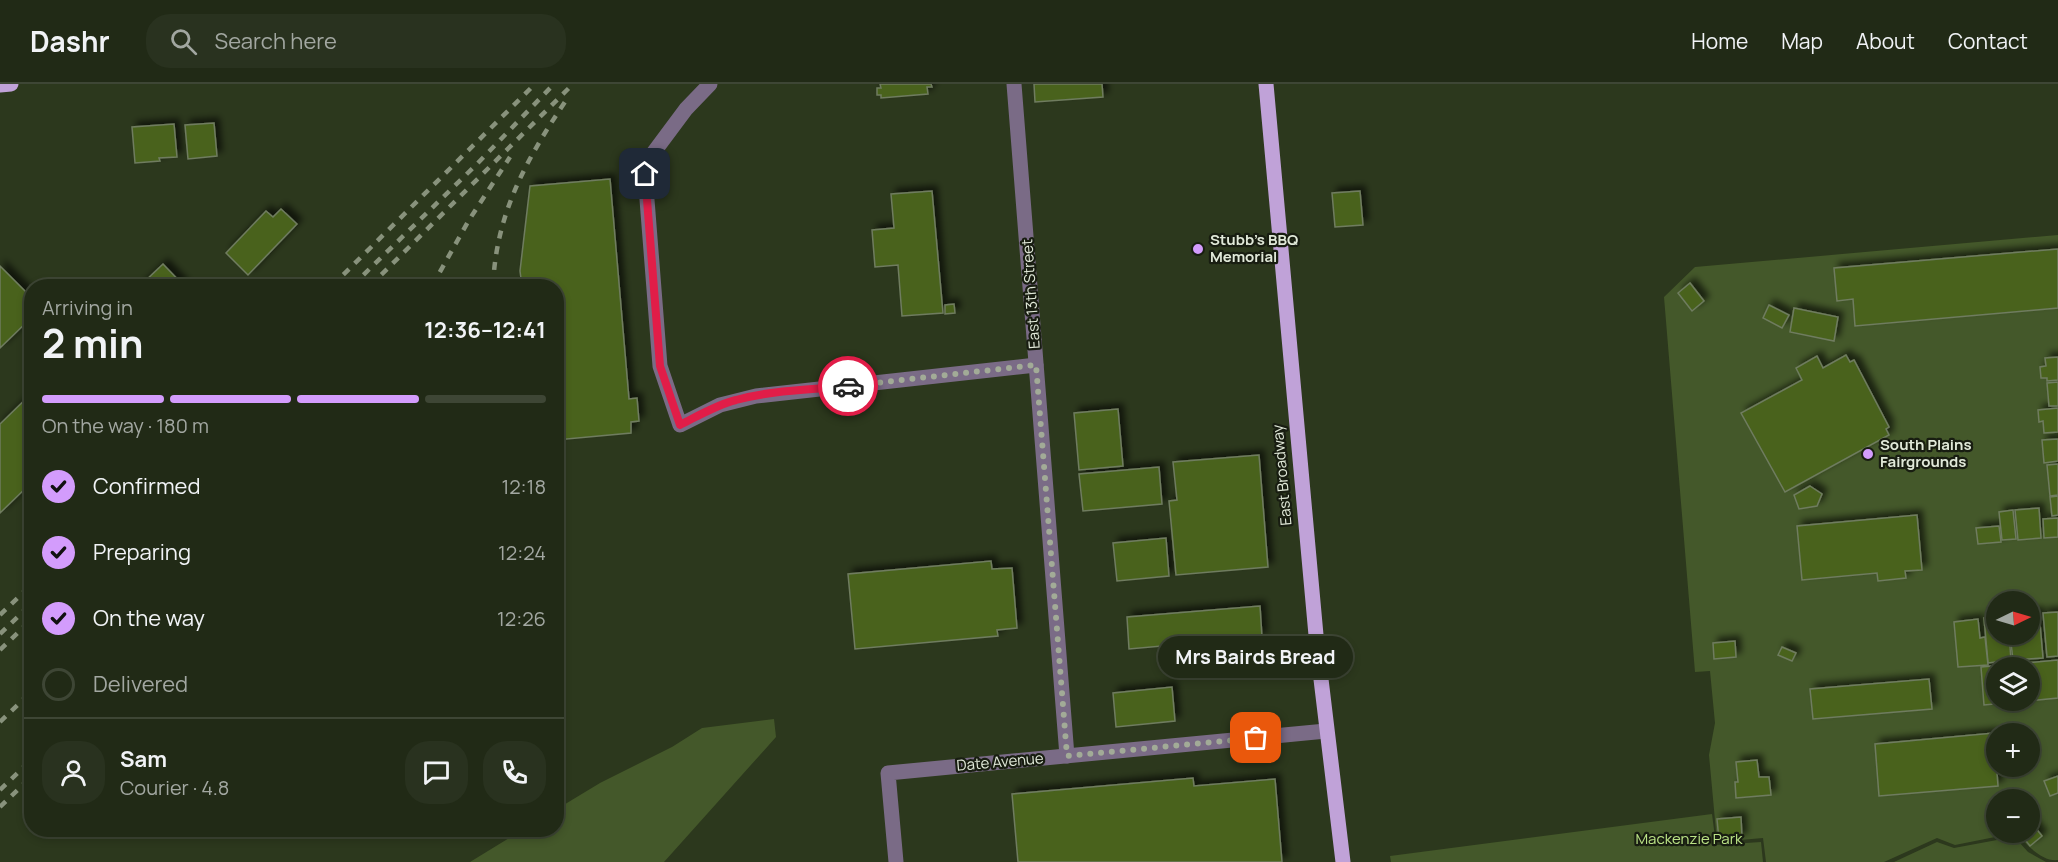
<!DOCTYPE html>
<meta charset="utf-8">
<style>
body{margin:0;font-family:Manrope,sans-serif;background:#29321f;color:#f1f3f6;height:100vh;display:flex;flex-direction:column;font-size:22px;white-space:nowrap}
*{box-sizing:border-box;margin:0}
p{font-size:20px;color:#a2a7a1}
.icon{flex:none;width:33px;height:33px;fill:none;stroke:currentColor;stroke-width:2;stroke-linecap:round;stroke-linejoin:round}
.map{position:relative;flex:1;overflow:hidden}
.side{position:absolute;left:24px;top:195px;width:540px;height:558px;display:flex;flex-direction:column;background:#212a16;border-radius:24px;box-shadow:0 3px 9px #0003,0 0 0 2px #3e4635}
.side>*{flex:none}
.needle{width:39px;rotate:85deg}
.buttons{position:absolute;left:1986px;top:507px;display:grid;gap:12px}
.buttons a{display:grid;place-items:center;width:54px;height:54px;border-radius:50%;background:#212a16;box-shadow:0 3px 9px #0003,0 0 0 2px #3e4635;font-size:30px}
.pin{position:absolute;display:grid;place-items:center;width:51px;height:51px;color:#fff;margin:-26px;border-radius:12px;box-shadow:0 3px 9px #0006}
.courier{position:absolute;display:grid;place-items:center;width:60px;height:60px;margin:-30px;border:4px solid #e11d48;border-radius:50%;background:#fff;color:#222;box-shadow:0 2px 8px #0007}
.bubble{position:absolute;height:42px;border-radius:21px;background:#212a16;box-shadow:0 3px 9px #0003,0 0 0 2px #3e4635;font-size:20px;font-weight:700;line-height:42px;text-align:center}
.summary em{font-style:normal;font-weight:700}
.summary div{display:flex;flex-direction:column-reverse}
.summary{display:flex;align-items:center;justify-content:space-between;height:102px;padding:0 18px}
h1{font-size:39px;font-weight:700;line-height:45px}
.bar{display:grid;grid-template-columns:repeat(4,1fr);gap:9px 6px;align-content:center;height:72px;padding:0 18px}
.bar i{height:8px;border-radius:4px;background:#3e4635}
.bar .selected{background:#d39cfc}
.bar p{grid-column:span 4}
.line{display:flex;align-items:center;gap:15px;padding:0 18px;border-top:2px solid #3e4635}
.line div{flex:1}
.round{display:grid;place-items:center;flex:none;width:63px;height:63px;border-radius:24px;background:#29321f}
ol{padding:0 18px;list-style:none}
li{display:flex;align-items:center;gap:18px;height:66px}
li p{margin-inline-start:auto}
li .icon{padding:6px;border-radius:50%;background:#d39cfc;color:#111;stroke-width:4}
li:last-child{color:#a2a7a1}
li i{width:33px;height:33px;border:3px solid #3e4635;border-radius:50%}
header{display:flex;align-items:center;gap:36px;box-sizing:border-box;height:84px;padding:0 30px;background:#212a16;border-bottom:2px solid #3e4635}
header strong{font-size:28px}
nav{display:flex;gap:33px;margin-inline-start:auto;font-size:21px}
.search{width:420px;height:54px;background:#29321f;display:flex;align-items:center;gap:15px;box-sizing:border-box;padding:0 21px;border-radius:24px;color:#a2a7a1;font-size:22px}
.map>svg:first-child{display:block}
.green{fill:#44582a;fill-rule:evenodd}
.building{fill:#48621f;stroke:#6f7c5f;stroke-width:1.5;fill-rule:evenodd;filter:url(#shadow)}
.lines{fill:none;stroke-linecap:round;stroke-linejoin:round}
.minor{stroke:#7a6b86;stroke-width:15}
.major{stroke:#c0a2d8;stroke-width:15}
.rail{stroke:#88927c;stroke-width:4.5;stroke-dasharray:8 8;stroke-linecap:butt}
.done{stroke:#a2ab97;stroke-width:6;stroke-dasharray:0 10.8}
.route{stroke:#e11d48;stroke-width:8}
.poi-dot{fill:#d39cfc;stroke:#181d11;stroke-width:2}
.labels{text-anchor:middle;stroke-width:4.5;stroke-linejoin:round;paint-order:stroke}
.poi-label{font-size:15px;font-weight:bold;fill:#e1e9d9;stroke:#181d11;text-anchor:start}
.street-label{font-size:15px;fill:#e1e9d9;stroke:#181d11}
.park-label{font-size:15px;fill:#bbe386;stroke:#181d11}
</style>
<header>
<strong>Dashr</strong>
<div class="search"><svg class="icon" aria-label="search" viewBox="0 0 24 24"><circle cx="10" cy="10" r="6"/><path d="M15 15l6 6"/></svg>Search here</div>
<nav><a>Home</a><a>Map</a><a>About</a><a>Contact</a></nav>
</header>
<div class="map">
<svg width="2058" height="778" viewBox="0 0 2058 778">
<defs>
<filter id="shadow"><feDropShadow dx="5" dy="-5" stdDeviation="3" flood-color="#0009"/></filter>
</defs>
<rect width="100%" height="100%" fill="#2c381d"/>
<g class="green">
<path d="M2058,151v625c-16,2 -32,-16 -42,-27l14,-1v-32h-34v32l8,1 -9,4 -40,8 -18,-7 -53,24h-118l-3,-24 -46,4 -8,-87 6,-32 -5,-52 -15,1 -31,-375 31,-30zM1996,518h34v32h-34zM1996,584h34v32h-34zM1996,650h34v32h-34z"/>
<path d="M774,635l2,18 -112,125h-194l52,-32h34l1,-21 43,-26 72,-36 30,-19z"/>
<path d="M1712,730l4,31 45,-3 2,20h-372l-1,-6z"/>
<path d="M2010,748l18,20 18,10h-152l43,-20 17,6 43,-8z"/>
</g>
<g class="building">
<path d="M880,0h51l1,3h-5l1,7 -47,4v-3h-4v-7h4z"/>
<path d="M1034,0h68l1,13 -68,5z"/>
<path d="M214,39l3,33 -29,3 -3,-34z"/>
<path d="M174,40l3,33 -18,1 1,3 -25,2 -3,-36z"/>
<path d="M610,95l19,220 8,-1 2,23 -8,1v11l-75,7v-154h-34l-2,-15 10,-85z"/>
<path d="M932,107l11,122 -41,3 -4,-51 -23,2 -3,-37 22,-2 -3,-34z"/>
<path d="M1360,107l3,34 -28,2 -3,-34z"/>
<path d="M281,125l16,15 -49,51 -22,-22 40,-42 7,6z"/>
<path d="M2058,165v59l-203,18 -2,-27 -16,2 -3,-33z"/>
<path d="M163,180l21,22h-44z"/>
<path d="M0,182l32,32v19l-32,31z"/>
<path d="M1690,199l14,18 -12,10 -14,-18z"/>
<path d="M954,220l1,9 -10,1v-9z"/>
<path d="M1769,221l20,10 -7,13 -19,-10z"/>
<path d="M1794,224l44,9 -4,24 -44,-9z"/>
<path d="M1846,271l4,7 4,-2 35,67 -3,2 3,6 -104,57 -44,-79 61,-33 -6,-12 21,-12 6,12z"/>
<path d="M2058,273v23l-11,1v-3h-6l-1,-11 6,-1 -1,-8z"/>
<path d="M2058,298v24h-9l-2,-23z"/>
<path d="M32,309v89l-32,31v-89z"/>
<path d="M2058,324v24l-14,1 -1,-12 -4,1 -1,-12z"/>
<path d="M1118,325l5,57 -44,4 -5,-57z"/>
<path d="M2058,355v22l-14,2 -2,-23z"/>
<path d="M1259,371l9,112 -92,8 -7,-74 8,-1 -4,-38z"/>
<path d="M2058,380v31l-8,1 -3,-31z"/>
<path d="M1159,383l3,37 -79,7 -4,-37z"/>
<path d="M1810,402l12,8 -5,12 -18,3 -5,-14z"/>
<path d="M2058,412v19l-6,1 -2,-19z"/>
<path d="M2039,424l2,30 -23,2 -3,-30z"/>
<path d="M2013,426l3,29 -14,1 -3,-28z"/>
<path d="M1917,431l5,55 -17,1 1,7 -28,3 -1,-8 -75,7 -5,-54z"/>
<path d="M2058,434v19l-14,1 -1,-19z"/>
<path d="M1999,442l2,16 -23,2 -2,-16z"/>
<path d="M1166,454l3,38 -52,5 -4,-38z"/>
<path d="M991,477l1,8 20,-1 5,60 -20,2 1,6 -143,13 -7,-75z"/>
<path d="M1260,522l2,31 -133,12 -2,-32z"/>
<path d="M2039,528l4,46 -30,2 -3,-26h20v-21z"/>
<path d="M2058,528v44l-11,1 -4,-44z"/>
<path d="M1996,533v17h13l2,26 -23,3 -4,-45z"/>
<path d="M1978,535l2,19 5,-1 3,28 -30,2 -4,-45z"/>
<path d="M1735,557l1,16 -22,2 -1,-16z"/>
<path d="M1782,563l14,6 -4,8 -14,-6z"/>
<path d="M2058,576v38l-74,7 -3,-38zM1996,584h34v32h-34z"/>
<path d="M1929,595l3,30 -119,10 -3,-30z"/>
<path d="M1172,603l3,34 -59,6 -3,-34z"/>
<path d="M1994,649l4,53 -119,10 -4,-52z"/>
<path d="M1757,676l2,17h10l2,18 -35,3 -1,-16h3l-2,-20z"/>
<path d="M2058,692v17l-8,3 -6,-15z"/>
<path d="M1193,694l1,8 81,-7 7,83h-264l-6,-68z"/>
<path d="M1741,733l1,21 -23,2 -2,-21z"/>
<path d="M2030,737l12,15 -12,10 -11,-14h11z"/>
</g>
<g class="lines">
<g class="minor">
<path d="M710,0l-24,25 -35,47 -6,18 15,192 20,59 40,-20 36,-9 280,-31"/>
<path d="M1014,0l53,672"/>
<path d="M896,778l-8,-89 438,-42"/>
</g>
<g class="major">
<path d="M1266,0l51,562 26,216"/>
<path d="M0,1l11,-1"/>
</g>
<g class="rail">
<path d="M332,202l203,-202"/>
<path d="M352,202l124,-121 78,-81"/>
<path d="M370,202l203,-202"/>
<path d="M432,202l37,-66 41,-63"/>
<path d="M493,202c3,-73 34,-128 74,-187"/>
<path d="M0,531l32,-31"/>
<path d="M0,550l32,-31"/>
<path d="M0,566l32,-31"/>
<path d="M0,638l32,-31"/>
<path d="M0,706l32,-31"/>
<path d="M0,723l32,-31"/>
</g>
</g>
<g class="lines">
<path class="done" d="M848,302l188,-21 31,391 189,-18"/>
<path class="route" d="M645,90l15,192 20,59c18,-9 36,-20 56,-25 36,-10 75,-10 112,-14"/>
</g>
<g class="poi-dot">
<circle cx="1198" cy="165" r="6"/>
<circle cx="1868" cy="370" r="6"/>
</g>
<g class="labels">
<g class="poi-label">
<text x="1210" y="161">Stubb's BBQ<tspan x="1210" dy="17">Memorial</tspan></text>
<text x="1880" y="366">South Plains<tspan x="1880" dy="17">Fairgrounds</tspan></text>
</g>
<g class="street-label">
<text transform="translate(1031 210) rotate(-94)" y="5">East 13th Street</text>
<text transform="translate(1282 391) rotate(-95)" y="5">East Broadway</text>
<text transform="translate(1000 678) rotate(-5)" y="5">Date Avenue</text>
</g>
<g class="park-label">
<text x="1689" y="760">Mackenzie Park</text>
</g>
</g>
</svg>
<div class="buttons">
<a><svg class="needle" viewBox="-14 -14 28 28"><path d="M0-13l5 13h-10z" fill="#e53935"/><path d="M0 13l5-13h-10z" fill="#a2a7a1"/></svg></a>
<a><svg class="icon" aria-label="layers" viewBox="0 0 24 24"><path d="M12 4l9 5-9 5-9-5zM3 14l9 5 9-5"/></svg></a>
<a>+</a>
<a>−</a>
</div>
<div class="pin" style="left:1256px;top:654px;background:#ea580c"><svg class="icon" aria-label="bag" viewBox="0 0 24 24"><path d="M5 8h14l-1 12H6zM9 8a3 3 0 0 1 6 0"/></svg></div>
<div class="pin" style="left:645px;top:90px;background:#1f2937"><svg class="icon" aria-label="home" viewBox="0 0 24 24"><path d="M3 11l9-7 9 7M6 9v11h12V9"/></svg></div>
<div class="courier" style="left:848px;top:302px"><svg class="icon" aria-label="car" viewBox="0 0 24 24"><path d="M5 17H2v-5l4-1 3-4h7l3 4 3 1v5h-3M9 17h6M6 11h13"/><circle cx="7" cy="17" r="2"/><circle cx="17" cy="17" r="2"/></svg></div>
<div class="bubble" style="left:1158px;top:552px;width:195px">Mrs Bairds Bread</div>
<section class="side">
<div class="summary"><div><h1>2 min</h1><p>Arriving in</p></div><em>12:36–12:41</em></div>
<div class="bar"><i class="selected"></i><i class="selected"></i><i class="selected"></i><i></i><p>On the way · 180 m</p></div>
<ol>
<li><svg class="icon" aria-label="check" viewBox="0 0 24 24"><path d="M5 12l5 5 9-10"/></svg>Confirmed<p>12:18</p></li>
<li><svg class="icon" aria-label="check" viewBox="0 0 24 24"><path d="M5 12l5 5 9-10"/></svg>Preparing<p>12:24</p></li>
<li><svg class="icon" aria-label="check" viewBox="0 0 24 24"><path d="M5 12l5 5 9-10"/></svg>On the way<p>12:26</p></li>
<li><i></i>Delivered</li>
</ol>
<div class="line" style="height:108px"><a class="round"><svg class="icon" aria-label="person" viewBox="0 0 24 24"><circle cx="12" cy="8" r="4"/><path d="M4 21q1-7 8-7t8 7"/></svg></a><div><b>Sam</b><p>Courier · 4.8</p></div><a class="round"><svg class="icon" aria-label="chat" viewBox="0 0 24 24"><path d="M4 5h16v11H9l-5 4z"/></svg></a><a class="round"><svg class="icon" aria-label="phone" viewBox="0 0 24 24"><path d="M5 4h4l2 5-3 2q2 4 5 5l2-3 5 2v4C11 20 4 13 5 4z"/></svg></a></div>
</section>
</div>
